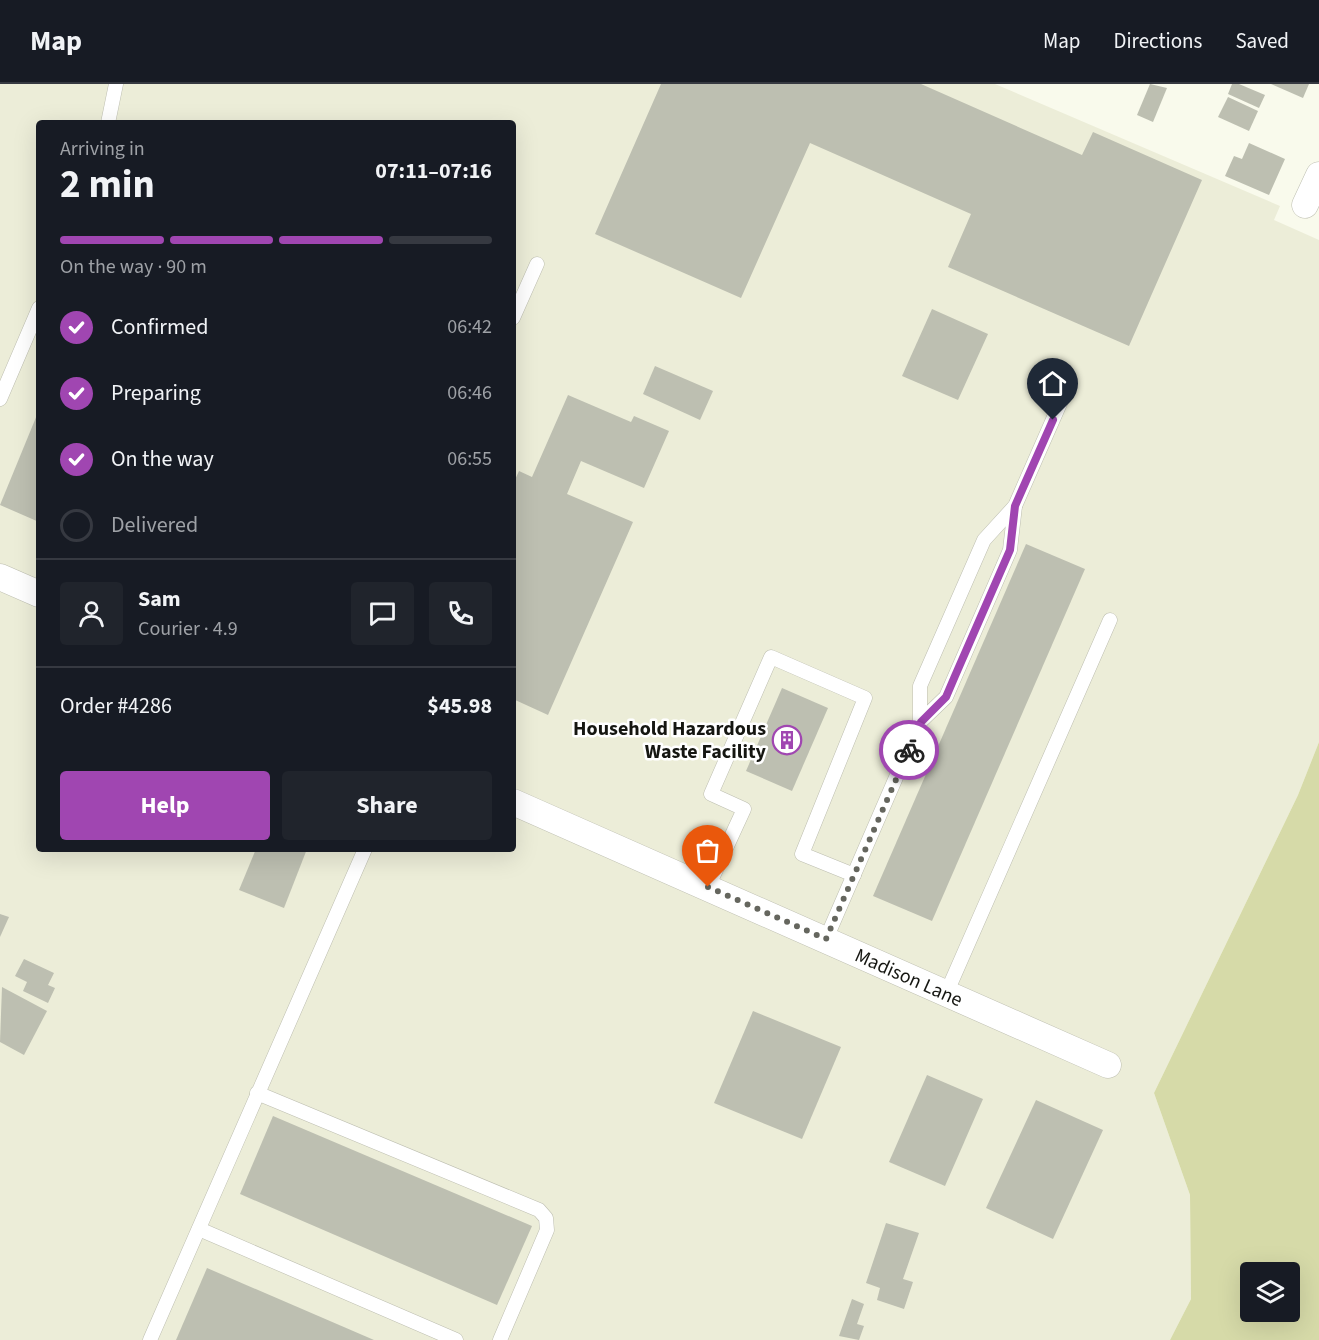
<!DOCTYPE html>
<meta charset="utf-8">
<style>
body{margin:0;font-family:"Source Sans 3",sans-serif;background:#20242c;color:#f1f3f6;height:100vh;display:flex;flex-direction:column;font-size:22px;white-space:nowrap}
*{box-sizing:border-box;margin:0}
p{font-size:20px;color:#9ea1a6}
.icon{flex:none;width:33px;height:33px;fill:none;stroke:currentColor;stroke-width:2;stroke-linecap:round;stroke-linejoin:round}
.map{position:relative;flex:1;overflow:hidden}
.drawer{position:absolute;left:36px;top:36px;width:480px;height:732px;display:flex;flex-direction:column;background:#171b24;border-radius:6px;box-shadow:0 6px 24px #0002}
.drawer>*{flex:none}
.fabs{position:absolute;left:1240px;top:1178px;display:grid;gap:12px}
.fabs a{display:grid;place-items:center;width:60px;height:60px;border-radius:6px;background:#171b24;box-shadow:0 6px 24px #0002;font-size:30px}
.pin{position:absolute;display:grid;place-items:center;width:51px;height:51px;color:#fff;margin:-62px -26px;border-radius:50% 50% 50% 0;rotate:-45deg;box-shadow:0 0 6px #0007}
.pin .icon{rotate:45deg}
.courier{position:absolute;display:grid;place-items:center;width:60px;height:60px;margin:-30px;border:4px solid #a046b1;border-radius:50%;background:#fff;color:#222;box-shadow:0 2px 8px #0007}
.summary em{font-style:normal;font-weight:700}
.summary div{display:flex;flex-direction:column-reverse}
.summary{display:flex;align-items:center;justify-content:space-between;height:102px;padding:0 24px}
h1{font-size:39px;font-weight:700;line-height:45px}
.bar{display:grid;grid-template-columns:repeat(4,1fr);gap:9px 6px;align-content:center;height:72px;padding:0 24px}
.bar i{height:8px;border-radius:4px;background:#363941}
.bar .current{background:#a046b1}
.bar p{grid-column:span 4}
.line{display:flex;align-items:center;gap:15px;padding:0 24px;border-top:2px solid #363941}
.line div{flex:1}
.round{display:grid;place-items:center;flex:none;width:63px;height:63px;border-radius:6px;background:#20242c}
ol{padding:0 24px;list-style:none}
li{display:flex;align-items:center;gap:18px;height:66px}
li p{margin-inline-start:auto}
li .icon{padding:6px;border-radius:50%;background:#a046b1;color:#fff;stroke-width:4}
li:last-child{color:#9ea1a6}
li i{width:33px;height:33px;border:3px solid #363941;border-radius:50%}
.cta{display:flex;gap:12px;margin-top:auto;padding:12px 24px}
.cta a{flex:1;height:69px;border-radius:6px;background:#a046b1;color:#fff;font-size:24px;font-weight:700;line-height:69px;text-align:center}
.cta a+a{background:#20242c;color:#f1f3f6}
header{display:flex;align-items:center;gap:36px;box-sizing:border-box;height:84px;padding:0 30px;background:#171b24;border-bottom:2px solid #363941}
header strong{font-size:28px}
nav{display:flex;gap:33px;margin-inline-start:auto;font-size:21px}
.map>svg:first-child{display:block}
.built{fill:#ecedd8;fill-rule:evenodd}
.green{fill:#d6daa8;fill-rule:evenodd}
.building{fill:#bdbfb1}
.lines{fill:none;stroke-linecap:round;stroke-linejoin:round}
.service-casing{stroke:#bdbeb0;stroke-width:15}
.minor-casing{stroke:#bdbeb0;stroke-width:27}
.service{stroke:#fff;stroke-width:14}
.minor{stroke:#fff;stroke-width:26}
.done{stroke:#65665e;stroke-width:6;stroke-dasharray:0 10.8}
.route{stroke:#a046b1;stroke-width:8}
.labels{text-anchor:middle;stroke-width:5;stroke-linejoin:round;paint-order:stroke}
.poi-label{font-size:20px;font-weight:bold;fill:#151611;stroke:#fff;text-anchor:end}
.street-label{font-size:20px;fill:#151611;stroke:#fff}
</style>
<header>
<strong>Map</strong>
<nav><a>Map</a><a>Directions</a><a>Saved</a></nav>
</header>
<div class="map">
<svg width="1319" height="1256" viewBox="0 0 1319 1256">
<rect width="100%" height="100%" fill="#f9faec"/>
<path class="built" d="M0,0h995l285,122 -6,14 45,20v502l-21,53 -144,298 36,102 1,104 -21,41h-1170zM39,39h474v726h-474z"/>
<path class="green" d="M1319,658v598h-149l21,-41 -1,-104 -36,-102 144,-298zM1251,1188h39v39h-39z"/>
<g class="building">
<path d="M661,0h260l161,71 11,-23 109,48 -73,166 -181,-79 23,-53 -161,-71 -69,155 -146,-64z"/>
<path d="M1150,0l17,4 -14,34 -16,-7z"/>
<path d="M1232,0h7l26,11 -6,13 -31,-14z"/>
<path d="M1271,0h38l-6,14z"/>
<path d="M1228,13l30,14 -9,20 -31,-14z"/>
<path d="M1249,59l36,16 -16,36 -44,-19 9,-20 8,3z"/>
<path d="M932,225l56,25 -30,66 -56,-24z"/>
<path d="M655,282l58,25 -13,29 -57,-26z"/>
<path d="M568,311l63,27 3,-6 35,15 -25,57 -63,-27 -14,33 66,28 -85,193 -35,-16v-215l6,-13 13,6z"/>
<path d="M39,326v112l-39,-17z"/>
<path d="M1026,460l59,25 -153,352 -59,-25z"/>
<path d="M782,604l46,20 -36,83 -46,-20z"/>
<path d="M256,765h51l-23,59 -45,-18z"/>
<path d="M0,830l9,3 -9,20z"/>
<path d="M24,875l30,14 -6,12 7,3 -7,15 -25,-12 4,-9 -12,-6z"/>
<path d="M2,903l45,24 -23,44 -24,-13z"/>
<path d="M753,927l88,36 -39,92 -88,-36z"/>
<path d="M927,991l56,24 -38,87 -56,-24z"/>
<path d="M1036,1016l67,30 -50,109 -67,-31z"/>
<path d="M273,1032l259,110 -35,79 -257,-111z"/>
<path d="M886,1139l33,10 -16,46 10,3 -9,27 -27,-9 3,-12 -14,-5z"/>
<path d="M207,1184l167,72h-198z"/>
<path d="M852,1215l12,5 -7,20 7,2 -5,14 -20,-4z"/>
</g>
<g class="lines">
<g class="service-casing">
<g id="service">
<path d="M108,39l8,-39"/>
<path d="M513,234l24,-54"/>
<path d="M0,315l39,-91"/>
<path d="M920,638l26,-25 64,-147 5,-44"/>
<path d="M708,803l36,-78 -33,-15 60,-137 94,41 -63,156 52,21"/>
<path d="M826,855l94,-217v-36l64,-146 31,-34 47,-107"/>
<path d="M946,910l164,-374"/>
<path d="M257,1009l282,117 7,8 1,12 -47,110"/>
<path d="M199,1145l257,111"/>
<path d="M150,1256l215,-491"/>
</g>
</g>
<g class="minor-casing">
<g id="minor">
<path d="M1305,121l14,-30"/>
<path d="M0,493l39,17"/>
<path d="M513,718l595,263"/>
</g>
</g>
<use href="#service" class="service"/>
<use href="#minor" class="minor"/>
</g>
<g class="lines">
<path class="done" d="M708,803l118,52 83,-189"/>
<path class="route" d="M909,666l12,-28 25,-25 9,-21 55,-126 5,-44 38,-86"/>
</g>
<defs>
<g id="building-ring" transform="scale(1.5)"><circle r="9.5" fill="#fff" stroke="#a046b1" stroke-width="1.5"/><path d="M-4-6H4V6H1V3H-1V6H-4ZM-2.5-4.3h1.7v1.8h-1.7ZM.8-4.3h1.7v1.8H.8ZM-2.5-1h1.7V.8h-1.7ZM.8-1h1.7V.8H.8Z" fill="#a046b1"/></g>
</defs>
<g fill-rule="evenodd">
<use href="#building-ring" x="787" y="656"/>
</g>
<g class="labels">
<g class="poi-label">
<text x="766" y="651">Household Hazardous<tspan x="766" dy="23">Waste Facility</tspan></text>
</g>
<g class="street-label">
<text transform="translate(909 893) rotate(24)" y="7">Madison Lane</text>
</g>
</g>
</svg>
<div class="fabs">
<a><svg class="icon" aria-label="layers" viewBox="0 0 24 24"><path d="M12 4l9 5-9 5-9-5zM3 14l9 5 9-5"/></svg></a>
</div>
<div class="pin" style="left:708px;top:803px;background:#ea580c"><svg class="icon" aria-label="bag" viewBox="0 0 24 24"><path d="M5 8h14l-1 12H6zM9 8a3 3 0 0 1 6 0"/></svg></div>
<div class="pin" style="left:1053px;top:336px;background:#1f2937"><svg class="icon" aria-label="home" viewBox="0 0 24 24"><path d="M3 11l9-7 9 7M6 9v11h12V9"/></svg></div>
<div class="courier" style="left:909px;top:666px"><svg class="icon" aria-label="bike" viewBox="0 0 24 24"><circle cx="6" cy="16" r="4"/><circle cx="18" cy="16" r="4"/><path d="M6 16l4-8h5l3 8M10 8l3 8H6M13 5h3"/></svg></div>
<section class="drawer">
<div class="summary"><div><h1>2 min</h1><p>Arriving in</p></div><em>07:11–07:16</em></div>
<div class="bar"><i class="current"></i><i class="current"></i><i class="current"></i><i></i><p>On the way · 90 m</p></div>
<ol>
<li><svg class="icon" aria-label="check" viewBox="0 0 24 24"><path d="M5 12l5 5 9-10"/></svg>Confirmed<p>06:42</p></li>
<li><svg class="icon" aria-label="check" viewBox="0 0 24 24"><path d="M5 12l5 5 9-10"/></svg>Preparing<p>06:46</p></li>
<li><svg class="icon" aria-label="check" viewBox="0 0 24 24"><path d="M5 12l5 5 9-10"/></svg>On the way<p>06:55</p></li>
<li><i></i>Delivered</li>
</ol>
<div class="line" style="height:108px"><a class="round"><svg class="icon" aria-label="person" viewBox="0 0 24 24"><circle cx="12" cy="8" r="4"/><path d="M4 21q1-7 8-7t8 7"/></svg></a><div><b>Sam</b><p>Courier · 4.9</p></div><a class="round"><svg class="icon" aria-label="chat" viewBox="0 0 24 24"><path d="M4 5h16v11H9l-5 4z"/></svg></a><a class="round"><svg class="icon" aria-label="phone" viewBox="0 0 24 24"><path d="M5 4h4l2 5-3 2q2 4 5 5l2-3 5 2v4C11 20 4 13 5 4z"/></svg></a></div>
<div class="line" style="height:78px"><div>Order #4286</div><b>$45.98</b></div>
<div class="cta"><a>Help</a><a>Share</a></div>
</section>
</div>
